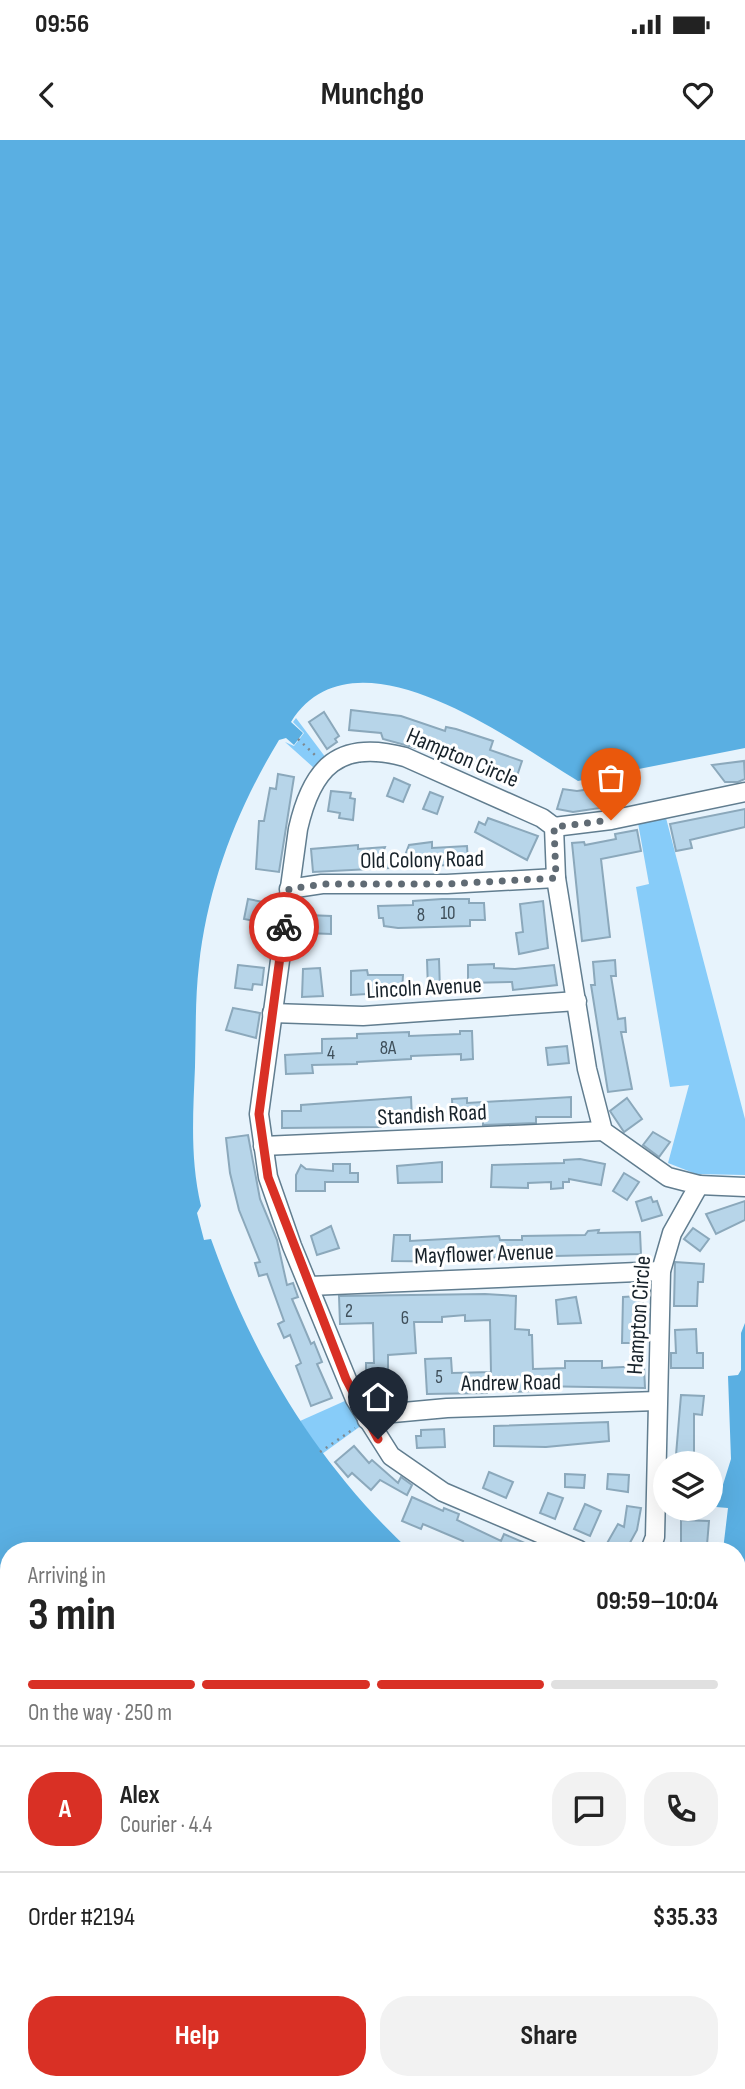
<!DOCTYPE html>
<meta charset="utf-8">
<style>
body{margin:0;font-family:"Sofia Sans Condensed",sans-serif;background:#f2f2f2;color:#222;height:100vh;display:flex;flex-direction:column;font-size:26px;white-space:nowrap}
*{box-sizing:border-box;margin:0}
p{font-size:23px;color:#767676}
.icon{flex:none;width:38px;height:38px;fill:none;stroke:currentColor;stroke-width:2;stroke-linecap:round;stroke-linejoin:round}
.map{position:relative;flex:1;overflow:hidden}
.side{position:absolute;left:0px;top:1402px;width:746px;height:548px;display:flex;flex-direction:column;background:#fff;border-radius:28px 28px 0 0;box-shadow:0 7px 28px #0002}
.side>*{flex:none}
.buttons{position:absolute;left:653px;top:1311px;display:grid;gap:14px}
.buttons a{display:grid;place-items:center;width:70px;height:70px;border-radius:50%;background:#fff;box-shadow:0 7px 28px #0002;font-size:35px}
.pin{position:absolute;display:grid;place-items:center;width:60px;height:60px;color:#fff;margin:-72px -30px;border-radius:50% 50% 50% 0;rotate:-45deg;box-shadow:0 0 7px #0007}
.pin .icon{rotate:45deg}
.courier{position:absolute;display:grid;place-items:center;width:70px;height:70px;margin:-35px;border:5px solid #d93025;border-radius:50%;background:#fff;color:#222;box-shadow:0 2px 9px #0007}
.summary em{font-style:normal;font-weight:700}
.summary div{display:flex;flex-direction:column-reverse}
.summary{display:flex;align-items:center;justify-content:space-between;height:119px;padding:0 28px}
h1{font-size:46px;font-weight:700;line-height:52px}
.bar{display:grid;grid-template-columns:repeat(4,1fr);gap:10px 7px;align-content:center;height:84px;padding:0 28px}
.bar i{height:9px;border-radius:5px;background:#e0e0e0}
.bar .on{background:#d93025}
.bar p{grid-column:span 4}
.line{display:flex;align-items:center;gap:18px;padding:0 28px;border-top:2px solid #e0e0e0}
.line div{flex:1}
.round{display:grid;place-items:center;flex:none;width:74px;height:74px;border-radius:28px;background:#f2f2f2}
.button{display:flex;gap:14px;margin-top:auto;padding:14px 28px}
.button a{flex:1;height:80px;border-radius:28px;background:#d93025;color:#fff;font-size:28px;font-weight:700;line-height:80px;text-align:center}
.button a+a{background:#f2f2f2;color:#222}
.status{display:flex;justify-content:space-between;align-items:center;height:49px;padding:0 35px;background:#fff;direction:ltr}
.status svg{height:19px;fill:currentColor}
header{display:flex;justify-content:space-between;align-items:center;height:91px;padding:0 28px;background:#fff;font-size:32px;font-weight:700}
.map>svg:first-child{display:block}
.green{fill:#87ccf9}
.water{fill:#5aafe2}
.building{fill:#b7d5e9;stroke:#8ba8bb;stroke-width:2}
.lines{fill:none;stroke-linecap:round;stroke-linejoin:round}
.minor-casing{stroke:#617d8f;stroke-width:21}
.path{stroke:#7d8991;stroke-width:2.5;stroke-dasharray:2 5;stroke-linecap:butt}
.minor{stroke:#fff;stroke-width:18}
.done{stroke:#606b74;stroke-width:7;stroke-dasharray:0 12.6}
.route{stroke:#d93025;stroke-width:9}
.labels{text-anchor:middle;stroke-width:6;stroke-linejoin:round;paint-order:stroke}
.number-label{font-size:19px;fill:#3f4f5a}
.street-label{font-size:23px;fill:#17222a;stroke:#fff}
</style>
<div class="status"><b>09:56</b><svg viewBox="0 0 49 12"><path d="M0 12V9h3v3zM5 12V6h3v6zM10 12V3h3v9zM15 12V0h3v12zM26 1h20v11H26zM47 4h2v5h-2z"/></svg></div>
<header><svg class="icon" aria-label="back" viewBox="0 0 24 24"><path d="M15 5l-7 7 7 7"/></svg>Munchgo<svg class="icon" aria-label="heart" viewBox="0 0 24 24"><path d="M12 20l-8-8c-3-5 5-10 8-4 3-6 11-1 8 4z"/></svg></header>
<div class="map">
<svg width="745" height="1949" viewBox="0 0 745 1949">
<rect width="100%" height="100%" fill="#e7f3fc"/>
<g class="green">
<path d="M296,578l30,40 -12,10 -29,-26 9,4 10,-13 -11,-11z"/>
<path d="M666,678l79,301v56l-49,-1 -28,-11 21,-78 -19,2 -34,-200 13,-3 -11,-61z"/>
<path d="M347,1260l15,25 -40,29 -22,-33z"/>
</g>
<g class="water">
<path d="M0,0h745v608l-167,33c-68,-41 -224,-159 -287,-59l12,11 -9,12 -8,-7 -7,2c-42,69 -71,144 -80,225 -4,34 -3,68 -4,102 -2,48 -5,92 6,139l-4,7 7,27 7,-1c42,119 106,224 198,311h-400v248l-9,-8z"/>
<path d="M745,1183v766h-745v-39l9,7v24h728v-531h-14l5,-42 -12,-1 15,-48 -3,-83 10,-1 3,-5v-37z"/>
</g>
<g class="building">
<path d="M351,570l50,6 44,15 1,-4 10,2 37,12 -3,9 32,11 -7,21 -48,-20 -84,-23 -2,-6 -32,-3z"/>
<path d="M324,572l15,24 -4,3 2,3 -10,7 -18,-27z"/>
<path d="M744,621l1,18 -7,3h-13l-13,-17z"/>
<path d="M278,634l16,3 -15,95 -23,-3 3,-48h5l6,-33 6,1z"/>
<path d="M394,638l16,7 -7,17 -16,-6z"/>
<path d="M605,647l2,20 -34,5 -16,-3 6,-20 14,2z"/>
<path d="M331,651l20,2 -1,5 5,1 -2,21 -14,-2 1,-5 -12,-2z"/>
<path d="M430,652l13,5 -6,17 -14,-5z"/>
<path d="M745,669v18l-55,13 2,8 -16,3 -6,-27z"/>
<path d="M488,678l50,18 -11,24 -52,-28 4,-10 6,3z"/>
<path d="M637,690l4,21 -40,8 9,78 -28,4 -10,-98 12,-1 1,3 31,-6 -1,-5z"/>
<path d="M432,702v6l35,-2 1,18 -155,8 -2,-23 47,-4v4l27,-2 -4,11 20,8 8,-21z"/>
<path d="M248,759l26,5 -4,20 -26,-5z"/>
<path d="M442,759h27v4h15l1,17h-15v6l-72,2 -14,-2 -1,-8h-4l-1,-12 35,-1v-4z"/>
<path d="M543,761l5,47 -29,6 -3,-21 7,-1 -3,-28z"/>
<path d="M307,775l24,1v18l-25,-1z"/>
<path d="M439,819l1,31h-12l-1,-30z"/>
<path d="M615,820l1,16h-5l7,43 7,-1 1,14h-5l11,57 -24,3 -17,-107h4l-2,-23z"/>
<path d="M494,824v4l21,1 39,-4 3,20 -44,5 -1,-8 -44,1v-18z"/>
<path d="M238,825l26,3 -2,17 -9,-1 -1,6 -17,-2z"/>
<path d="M320,828l3,28 -21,1 1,-28z"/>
<path d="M367,830l1,5h35l-1,17 -51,3v-24z"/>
<path d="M233,868l27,5 -4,25 -30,-8z"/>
<path d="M460,891h12l1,28 -12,1v-6l-50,2v3l-54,3v2l-45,1 1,8 -27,1 -1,-19 37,-2v-14l35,-1v-4l52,-2v4l51,-2z"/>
<path d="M567,906l2,17 -21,2 -2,-17z"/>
<path d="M411,957l1,22h-31v8l-99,1v-17h19v-6z"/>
<path d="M571,957v20h-35v6l-53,2v-5h-30l-1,-21 15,-1v5z"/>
<path d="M627,958l15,21 -18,13 -14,-21z"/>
<path d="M653,992l17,10 -11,15 -16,-12z"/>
<path d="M248,995l12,64 17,41 10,45 6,-2 5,14 -6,2 19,45 3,-2 8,20 -5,2 15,34 -21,8 -15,-40 5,-3 -11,-28 -6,3 -6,-14 6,-3 -17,-47 -8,2 -4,-13 5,-1 -21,-52 -9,-37 -4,-35z"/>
<path d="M580,1019l25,5 -4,21 -32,-6v3h-6v6l-12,1v-7l-23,1v5l-37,-1 1,-22 72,-2v-3z"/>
<path d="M442,1022v20l-44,1 -1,-17z"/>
<path d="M333,1024h17v9h8v9h-33v9h-29v-16l5,-10 5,4 27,2z"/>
<path d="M624,1033l15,9 -12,18 -14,-9z"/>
<path d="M651,1057l2,5 4,-1 5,14 -20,6 -6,-19z"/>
<path d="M745,1061v19l-29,14 -10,-20z"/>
<path d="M331,1086l8,22 -22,7 -6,-19z"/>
<path d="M693,1088l16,11 -9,12 -16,-12z"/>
<path d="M599,1090l-1,3 42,-1 1,22 -86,2v-4l-52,2v3l-23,1v4l-88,-1 2,-26h16v6l89,-5 1,4h22v-4l63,-1 3,-4z"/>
<path d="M675,1122l29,2 -1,18h-5l-1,24h-23z"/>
<path d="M485,1154l31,2 -1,33 14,1v5h3l1,34 32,-1v-7h37v7l42,-2 1,22 -111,-2v5l-21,1v-5l-26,1v5l-60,1 -2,-35 26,-1 1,15 39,-1 -1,-52 -25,1v-6l-23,2v5h-28l2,31 -28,2v31h-16l-6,-6v-17h8l-1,-40 -33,1 -1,-28z"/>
<path d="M639,1156v5h4v14h-7l1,28h-15l1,-46z"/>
<path d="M576,1157l5,26 -23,1 -2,-24z"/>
<path d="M696,1189l1,24h6v15h-32v-15h5l-1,-23z"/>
<path d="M681,1255l23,1 -2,19 -8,-1v41h-18z"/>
<path d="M608,1282l1,19 -63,6 -52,-1v-20z"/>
<path d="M444,1289l1,18 -28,1 -1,-12h5v-6z"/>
<path d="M354,1306l15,17 3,-3 26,23 3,-6 11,8 -5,10 -27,-15 -9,10 -19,-17 -4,4 -13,-15z"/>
<path d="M489,1332l24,10 -7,16 -23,-10z"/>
<path d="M565,1334l20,1 -1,13 -19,-1z"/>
<path d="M608,1334l21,1 -1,17 -21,-3z"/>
<path d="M548,1353l15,5 -8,21 -15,-6z"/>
<path d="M412,1357l31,14 1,-3 15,6 -2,6 44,21 3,-7 37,16h-73l-8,-3 3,-6 -40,-17 -2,5 -19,-8z"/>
<path d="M585,1364l16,7 -11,25 -16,-7z"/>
<path d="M627,1366l14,2 -4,22 -11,20h-9l-11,-5 12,-21 6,3z"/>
<path d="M681,1380l28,1 -2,24 -26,-1z"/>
</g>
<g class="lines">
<g class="minor-casing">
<g id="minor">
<path d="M554,687l57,-7 134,-28"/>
<path d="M289,749l33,-5h125l109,-6"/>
<path d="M272,873l91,3 214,-15"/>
<path d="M263,1006l340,-15"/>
<path d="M699,1045l46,2"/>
<path d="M310,1146l351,-15"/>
<path d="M367,1280l15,-6 65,-6 210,-7"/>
<path d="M579,1410l-136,-58 -52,-36 -36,-57 -63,-153 -24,-69 -9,-63 39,-285c14,-62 41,-90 107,-72l137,61 12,9 2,51 31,191 16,62 65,46 31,8 -27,48 -11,38 -6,266 -5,13"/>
</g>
</g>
<g class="path">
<path d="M298,599l18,17"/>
<path d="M320,1312l35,-24"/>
</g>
<use href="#minor" class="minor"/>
</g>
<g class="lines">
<path class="done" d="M284,787l5,-38 34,-5h124l109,-6 -2,-51 57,-7"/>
<path class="route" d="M284,787l-25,187 9,63 78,202 32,60"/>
</g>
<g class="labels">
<g class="number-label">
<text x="448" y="779">10</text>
<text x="421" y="781">8</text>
<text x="388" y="914">8A</text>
<text x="331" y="919">4</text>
<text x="349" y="1177">2</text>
<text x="405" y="1184">6</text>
<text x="439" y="1243">5</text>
</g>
<g class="street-label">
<text transform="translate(463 617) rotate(23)" y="8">Hampton Circle</text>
<text transform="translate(422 719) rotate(-1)" y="8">Old Colony Road</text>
<text transform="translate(424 847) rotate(-3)" y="8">Lincoln Avenue</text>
<text transform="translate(432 974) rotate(-3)" y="8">Standish Road</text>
<text transform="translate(484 1113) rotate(-2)" y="8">Mayflower Avenue</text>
<text transform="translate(638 1175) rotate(-86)" y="8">Hampton Circle</text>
<text transform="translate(511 1242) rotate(-1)" y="8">Andrew Road</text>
</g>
</g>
</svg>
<div class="buttons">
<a><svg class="icon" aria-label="layers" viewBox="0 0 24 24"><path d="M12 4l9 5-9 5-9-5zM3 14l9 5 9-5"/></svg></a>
</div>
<div class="pin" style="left:611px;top:680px;background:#ea580c"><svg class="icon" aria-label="bag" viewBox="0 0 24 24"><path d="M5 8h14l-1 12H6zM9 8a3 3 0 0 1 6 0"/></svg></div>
<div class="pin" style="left:378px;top:1299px;background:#1f2937"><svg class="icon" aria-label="home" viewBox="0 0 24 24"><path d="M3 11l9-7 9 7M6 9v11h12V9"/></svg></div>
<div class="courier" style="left:284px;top:787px"><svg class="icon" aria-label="bike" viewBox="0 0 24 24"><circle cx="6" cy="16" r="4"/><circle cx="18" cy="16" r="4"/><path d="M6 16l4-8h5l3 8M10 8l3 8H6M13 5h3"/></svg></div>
<section class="side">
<div class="summary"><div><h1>3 min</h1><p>Arriving in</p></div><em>09:59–10:04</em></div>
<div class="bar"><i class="on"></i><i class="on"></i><i class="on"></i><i></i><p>On the way · 250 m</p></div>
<div class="line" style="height:126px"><b class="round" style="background:#d93025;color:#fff">A</b><div><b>Alex</b><p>Courier · 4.4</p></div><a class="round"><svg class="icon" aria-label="chat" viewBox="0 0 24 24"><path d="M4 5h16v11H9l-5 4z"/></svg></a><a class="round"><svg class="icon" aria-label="phone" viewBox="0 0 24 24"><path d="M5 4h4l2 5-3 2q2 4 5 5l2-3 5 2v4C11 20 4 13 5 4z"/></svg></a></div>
<div class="line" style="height:91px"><div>Order #2194</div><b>$35.33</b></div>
<div class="button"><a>Help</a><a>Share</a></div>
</section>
</div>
